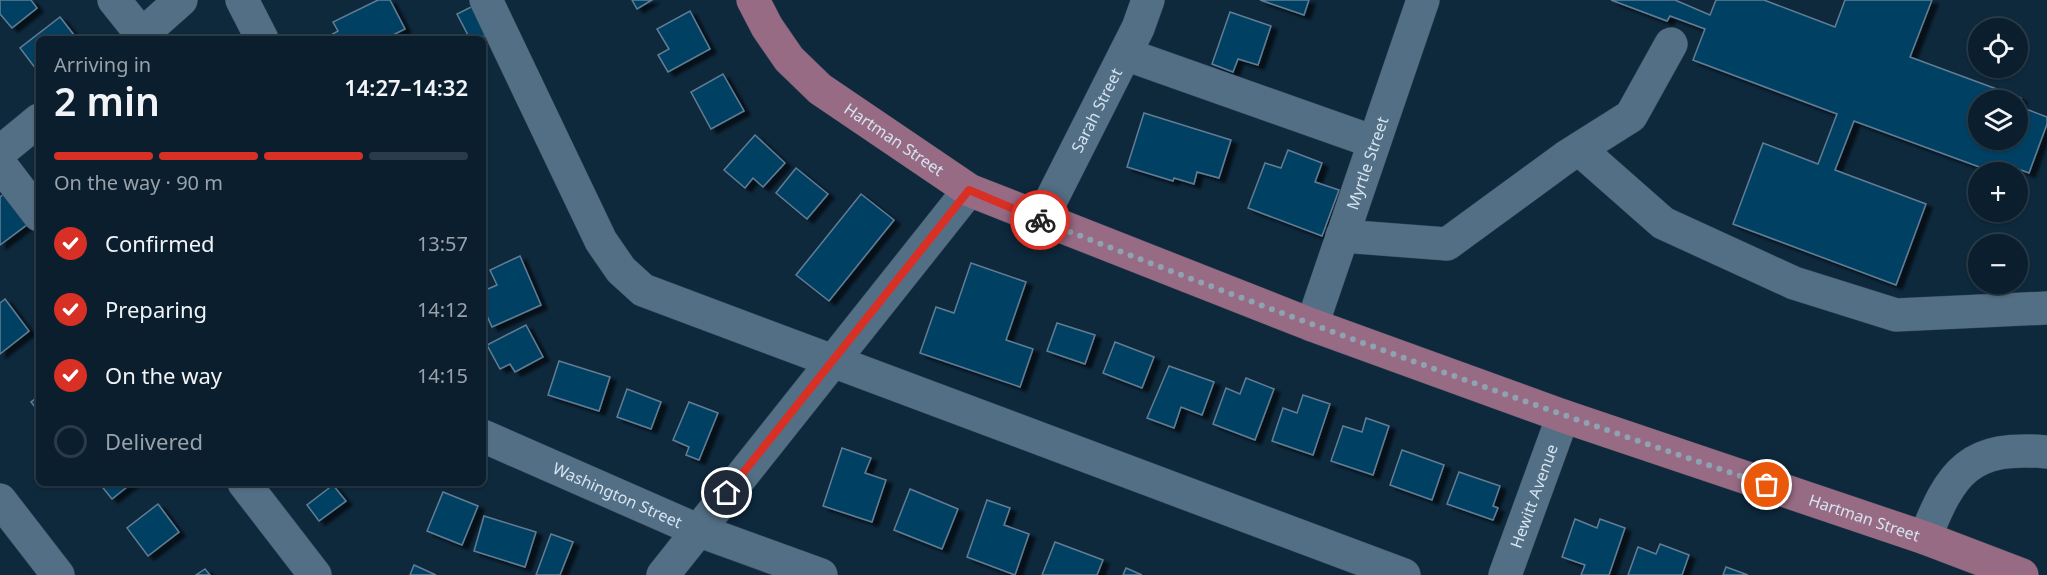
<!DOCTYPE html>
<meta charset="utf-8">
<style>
body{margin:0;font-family:"Noto Sans",sans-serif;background:#132735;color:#f1f3f6;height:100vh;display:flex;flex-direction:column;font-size:22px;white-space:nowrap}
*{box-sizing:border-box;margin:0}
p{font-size:20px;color:#99a2aa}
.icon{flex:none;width:33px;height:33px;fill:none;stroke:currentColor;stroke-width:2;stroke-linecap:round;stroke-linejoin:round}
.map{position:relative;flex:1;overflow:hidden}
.side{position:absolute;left:36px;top:36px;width:450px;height:450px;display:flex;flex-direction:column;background:#0a1e2d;border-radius:9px;box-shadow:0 2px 4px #0004,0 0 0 2px #2a3c49}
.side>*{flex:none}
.tools{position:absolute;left:1968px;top:18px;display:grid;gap:12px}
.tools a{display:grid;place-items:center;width:60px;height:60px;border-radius:50%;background:#0a1e2d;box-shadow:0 2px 4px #0004,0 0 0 2px #2a3c49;font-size:30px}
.pin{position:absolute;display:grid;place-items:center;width:51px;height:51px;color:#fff;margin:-26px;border:3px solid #fff;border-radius:50%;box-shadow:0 2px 6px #0007}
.courier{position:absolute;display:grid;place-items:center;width:60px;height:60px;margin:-30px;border:4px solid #d93025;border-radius:50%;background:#fff;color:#222;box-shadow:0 2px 8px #0007}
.head em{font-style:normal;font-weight:600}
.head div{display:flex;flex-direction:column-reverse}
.head{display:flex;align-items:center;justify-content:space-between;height:102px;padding:0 18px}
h1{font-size:39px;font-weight:600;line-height:45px}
.bar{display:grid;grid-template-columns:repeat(4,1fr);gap:9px 6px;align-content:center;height:72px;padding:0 18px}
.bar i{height:8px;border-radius:4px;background:#2a3c49}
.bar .active{background:#d93025}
.bar p{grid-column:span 4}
ol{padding:0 18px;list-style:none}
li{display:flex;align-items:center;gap:18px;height:66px}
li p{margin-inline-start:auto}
li .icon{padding:6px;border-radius:50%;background:#d93025;color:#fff;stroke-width:4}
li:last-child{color:#99a2aa}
li i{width:33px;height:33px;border:3px solid #2a3c49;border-radius:50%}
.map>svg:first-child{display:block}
.building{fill:#044064;stroke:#617d94;stroke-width:1.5;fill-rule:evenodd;filter:url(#shadow)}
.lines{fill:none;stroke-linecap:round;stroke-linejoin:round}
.minor-casing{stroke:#334354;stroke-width:34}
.major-casing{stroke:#334354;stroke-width:34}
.minor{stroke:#536f85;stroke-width:33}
.major{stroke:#986b84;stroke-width:33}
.done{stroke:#8fa2b2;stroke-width:6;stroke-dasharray:0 10.8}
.route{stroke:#d93025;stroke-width:8}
.labels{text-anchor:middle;stroke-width:4.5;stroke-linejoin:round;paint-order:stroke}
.street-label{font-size:16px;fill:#d5e4f1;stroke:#061019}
</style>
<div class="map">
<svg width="2047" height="575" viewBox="0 0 2047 575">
<defs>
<filter id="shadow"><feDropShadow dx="6" dy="4" stdDeviation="1.5" flood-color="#0009"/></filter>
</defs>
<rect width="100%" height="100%" fill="#0e283c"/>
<g class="building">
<path d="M0,0h31l6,8 -25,20 -12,-14z"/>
<path d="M378,0h12l15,29 -20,10h-55l-1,-3 9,-5 -5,-9z"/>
<path d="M632,0h20l-15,9z"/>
<path d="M1260,0h49l-5,15z"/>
<path d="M1611,0h64l35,15 6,-15h48l71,27 10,-27h87l-22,57 111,41 -3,8 29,11v7l-18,49 -29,-11 -4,10h-3l-139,-51 -19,49 91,34 -30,81 -163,-61 30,-81 55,21 19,-50 -144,-54 12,-31 -35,-13 -3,5zM1978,100h40v40h-40z"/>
<path d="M475,5l14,29 -11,5h-8l-13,-25z"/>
<path d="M690,11l20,38 -42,23 -10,-17 11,-6 -12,-20z"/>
<path d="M1230,12l41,14 -13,39 -20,-6 -5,13 -21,-8z"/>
<path d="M60,17l14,18 -5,4h-30v34l-19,-25z"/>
<path d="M723,74l21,37 -33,18 -20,-37z"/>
<path d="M1144,113l87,27 -12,38 -22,-6 -3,12 -20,-6 -1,3 -46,-14z"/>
<path d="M755,135l30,28 -22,24 -10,-9 -8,10 -21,-18z"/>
<path d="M1288,150l34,13 -7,19 24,8 -17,46 -74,-28 17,-45 16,5z"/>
<path d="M796,168l32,26 -21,25 -31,-26z"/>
<path d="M5,193l23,31 -28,21v-48z"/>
<path d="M861,194l33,26 -65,81 -33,-26z"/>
<path d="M520,256l21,49 -49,22 -9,-20v-16l14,-6 -7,-15z"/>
<path d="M971,263l55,19 -20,58 27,9 -13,38 -100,-34 16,-46 18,6z"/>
<path d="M5,299l24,32 -29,23v-51z"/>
<path d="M1057,323l38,12 -10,29 -38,-13z"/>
<path d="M526,325l17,32 -28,15 -5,-8 -10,5 -13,-24z"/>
<path d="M1115,342l39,15 -12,31 -39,-15z"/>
<path d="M559,361l51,16 -11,34 -51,-16z"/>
<path d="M1169,366l45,16 -12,33 -21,-8 -7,21 -27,-10z"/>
<path d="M1246,378l28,11 -19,51 -42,-16 13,-36 14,6z"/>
<path d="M627,389l34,13 -10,27 -34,-12z"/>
<path d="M1303,395l27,9 -17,51 -41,-14 11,-33 14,5z"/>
<path d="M39,396v16l-8,-10z"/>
<path d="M689,402l29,11 -19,47 -13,-5 3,-8 -16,-7z"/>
<path d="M1366,418l23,8 -16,49 -42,-14 12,-35 19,6z"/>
<path d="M842,448l29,10 -6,15 21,7 -14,42 -49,-16z"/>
<path d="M1402,450l42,15 -12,35 -42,-15z"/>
<path d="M1459,472l41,14 -7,20 5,2 -5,12 -46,-16z"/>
<path d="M99,483h33l-20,16z"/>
<path d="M333,485l13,16 -27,20 -12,-16z"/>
<path d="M910,489l48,20 -16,40 -48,-19z"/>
<path d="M443,492l35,14 -16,39 -35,-14z"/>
<path d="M987,500l23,8 -6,17 25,9 -14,41 -48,-18z"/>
<path d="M158,504l21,28 -31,24 -21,-28z"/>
<path d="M484,516l52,16 -11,35 -51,-16z"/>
<path d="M1575,519l22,9 3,-9 25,9 -16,47h-28l4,-10 -23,-8z"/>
<path d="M551,534l22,8 -13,33h-24z"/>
<path d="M1055,542l48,18 -6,15h-55z"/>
<path d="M1660,544l29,11 -7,20h-54l10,-28 18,7z"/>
<path d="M414,565l22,10h-26z"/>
<path d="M1726,567l22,8h-25z"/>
<path d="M1126,568l16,7h-19z"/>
<path d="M205,569l5,6h-14z"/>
</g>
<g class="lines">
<g class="minor-casing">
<g id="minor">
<path d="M114,0l28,35"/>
<path d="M242,0l20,39"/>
<path d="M486,0l115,241 20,29 22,20 761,285"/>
<path d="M137,39l44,-39"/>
<path d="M1125,54l249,88"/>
<path d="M1579,149l84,74 131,60 102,32 151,-7"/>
<path d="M0,152l39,-32"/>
<path d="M0,164l39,51"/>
<path id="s1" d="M1041,220l97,-192 10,-28"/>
<path d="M1342,236l105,8 119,-87 65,-41 40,-72"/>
<path id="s2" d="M1312,325l111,-325"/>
<path id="s3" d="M483,436l214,94 124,45"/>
<path d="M244,483l71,92"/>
<path d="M0,500l58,75"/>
<path d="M1925,538c26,-67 45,-93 122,-86"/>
<path d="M663,575l306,-385"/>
<path id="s4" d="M1505,575l58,-159"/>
</g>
</g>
<g class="major-casing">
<g id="major">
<path id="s5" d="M753,0l14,27 22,32 31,30 149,101 343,135 251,91 362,122 97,37"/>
</g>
</g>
<use href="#minor" class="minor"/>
<use href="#major" class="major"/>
</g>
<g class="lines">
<path class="done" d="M1040,220c240,95 482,182 727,265"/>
<path class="route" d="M727,493l242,-303 71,30"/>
</g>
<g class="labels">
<g class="street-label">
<text dy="6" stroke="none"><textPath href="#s1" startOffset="123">Sarah Street</textPath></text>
<text dy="6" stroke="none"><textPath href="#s5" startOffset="202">Hartman Street</textPath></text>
<text dy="6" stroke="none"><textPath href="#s2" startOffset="171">Myrtle Street</textPath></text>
<text dy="6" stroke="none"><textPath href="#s3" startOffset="147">Washington Street</textPath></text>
<text dy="6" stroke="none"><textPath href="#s4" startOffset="84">Hewitt Avenue</textPath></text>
<text dy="6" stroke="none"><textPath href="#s5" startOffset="1246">Hartman Street</textPath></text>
</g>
</g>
</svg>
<div class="tools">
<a><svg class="icon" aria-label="locate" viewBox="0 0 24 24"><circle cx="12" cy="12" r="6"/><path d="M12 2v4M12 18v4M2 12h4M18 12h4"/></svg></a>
<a><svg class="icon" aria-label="layers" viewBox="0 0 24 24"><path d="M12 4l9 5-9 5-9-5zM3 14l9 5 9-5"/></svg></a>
<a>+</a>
<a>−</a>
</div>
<div class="pin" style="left:1767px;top:485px;background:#ea580c"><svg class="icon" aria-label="bag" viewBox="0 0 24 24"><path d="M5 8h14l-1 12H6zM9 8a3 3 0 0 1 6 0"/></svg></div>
<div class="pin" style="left:727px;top:493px;background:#1f2937"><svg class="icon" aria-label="home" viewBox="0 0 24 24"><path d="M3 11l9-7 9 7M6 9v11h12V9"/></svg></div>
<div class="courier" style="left:1040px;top:220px"><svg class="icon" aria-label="bike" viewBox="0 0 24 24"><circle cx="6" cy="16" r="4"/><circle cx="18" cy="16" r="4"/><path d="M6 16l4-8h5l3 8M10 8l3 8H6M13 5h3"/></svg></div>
<section class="side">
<div class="head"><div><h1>2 min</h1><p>Arriving in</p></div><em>14:27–14:32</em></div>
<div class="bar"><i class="active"></i><i class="active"></i><i class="active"></i><i></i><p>On the way · 90 m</p></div>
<ol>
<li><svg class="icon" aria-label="check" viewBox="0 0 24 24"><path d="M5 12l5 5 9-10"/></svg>Confirmed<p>13:57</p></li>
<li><svg class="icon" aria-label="check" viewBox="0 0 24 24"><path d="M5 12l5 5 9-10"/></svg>Preparing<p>14:12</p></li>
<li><svg class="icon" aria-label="check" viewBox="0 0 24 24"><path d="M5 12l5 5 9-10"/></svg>On the way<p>14:15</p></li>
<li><i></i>Delivered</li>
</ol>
</section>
</div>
